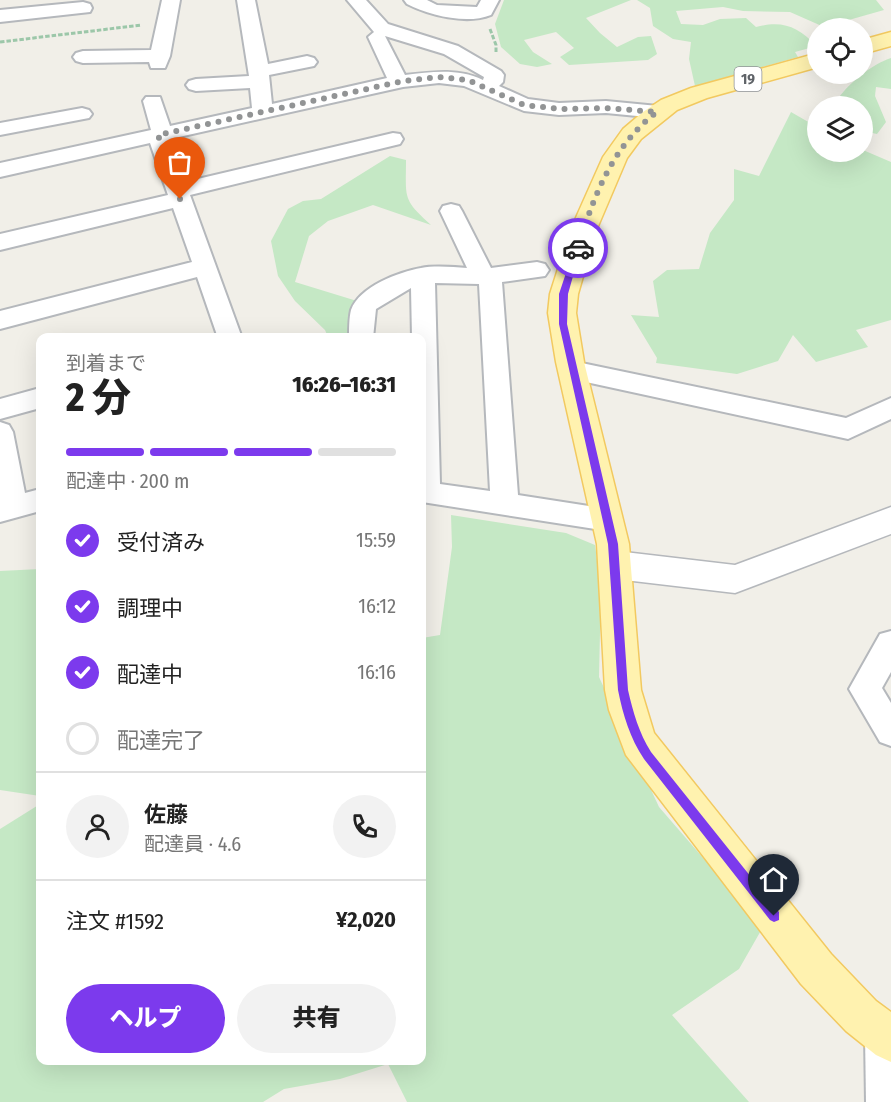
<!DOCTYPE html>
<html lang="ja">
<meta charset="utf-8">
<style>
body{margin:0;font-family:"Fira Sans Condensed","Noto Sans JP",sans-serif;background:#f2f2f2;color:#222;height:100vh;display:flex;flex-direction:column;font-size:22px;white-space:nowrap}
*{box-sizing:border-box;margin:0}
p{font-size:20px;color:#767676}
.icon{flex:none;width:33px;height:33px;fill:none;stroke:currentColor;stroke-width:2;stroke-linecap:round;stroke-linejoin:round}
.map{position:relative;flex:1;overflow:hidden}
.details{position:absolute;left:36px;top:333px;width:390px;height:732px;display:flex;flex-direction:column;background:#fff;border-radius:12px;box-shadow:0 6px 24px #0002}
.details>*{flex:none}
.buttons{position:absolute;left:807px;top:18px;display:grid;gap:12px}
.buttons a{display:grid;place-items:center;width:66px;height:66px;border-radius:50%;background:#fff;box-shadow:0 6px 24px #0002;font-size:30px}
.pin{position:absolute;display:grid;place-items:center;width:51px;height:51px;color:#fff;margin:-62px -26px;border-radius:50% 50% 50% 0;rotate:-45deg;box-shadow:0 0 6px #0007}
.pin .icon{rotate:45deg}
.courier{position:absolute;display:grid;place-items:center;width:60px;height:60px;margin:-30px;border:4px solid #7c3aed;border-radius:50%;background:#fff;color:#222;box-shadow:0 2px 8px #0007}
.headline em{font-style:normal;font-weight:800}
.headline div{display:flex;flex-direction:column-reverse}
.headline{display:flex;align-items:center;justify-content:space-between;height:102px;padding:0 30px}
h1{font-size:39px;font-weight:800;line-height:45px}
.bar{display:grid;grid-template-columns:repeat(4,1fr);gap:9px 6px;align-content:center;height:72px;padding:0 30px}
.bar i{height:8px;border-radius:4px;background:#e0e0e0}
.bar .current{background:#7c3aed}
.bar p{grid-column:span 4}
.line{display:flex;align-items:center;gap:15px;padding:0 30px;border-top:2px solid #e0e0e0}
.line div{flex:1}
.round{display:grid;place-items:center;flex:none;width:63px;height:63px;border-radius:32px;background:#f2f2f2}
ol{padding:0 30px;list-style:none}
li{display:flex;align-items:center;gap:18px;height:66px}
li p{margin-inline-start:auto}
li .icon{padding:6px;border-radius:50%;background:#7c3aed;color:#fff;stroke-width:4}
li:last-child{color:#767676}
li i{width:33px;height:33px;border:3px solid #e0e0e0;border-radius:50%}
.button{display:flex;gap:12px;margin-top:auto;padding:12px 30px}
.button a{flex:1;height:69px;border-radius:36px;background:#7c3aed;color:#fff;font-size:24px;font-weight:800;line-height:69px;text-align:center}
.button a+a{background:#f2f2f2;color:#222}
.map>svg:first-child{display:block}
.green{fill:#c5e8c5}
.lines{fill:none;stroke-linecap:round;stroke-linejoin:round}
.minor-casing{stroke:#b5b8bc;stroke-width:4}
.tertiary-casing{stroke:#b5b8bc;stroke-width:3}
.primary-casing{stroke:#f2c960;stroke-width:3}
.path{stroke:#9cc7a9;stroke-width:3;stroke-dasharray:4.5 2;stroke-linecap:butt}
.minor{fill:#fff;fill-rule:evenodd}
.tertiary{fill:#fff;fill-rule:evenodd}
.primary{fill:#fff2af;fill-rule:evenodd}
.route{fill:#7c3aed}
.done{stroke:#929495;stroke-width:6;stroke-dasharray:0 10.8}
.labels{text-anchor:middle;stroke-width:4.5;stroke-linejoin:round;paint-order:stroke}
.shield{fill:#fff;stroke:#8f9295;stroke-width:1.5}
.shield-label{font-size:15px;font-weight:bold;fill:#5f6368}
</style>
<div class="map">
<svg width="891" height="1102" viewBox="0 0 891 1102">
<rect width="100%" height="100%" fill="#f1efe8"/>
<g class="green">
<path d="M504,0h127l-45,18 14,15 17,14 21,-10 13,-1 6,18 -9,6 -79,5 -9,-8 14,-9 -18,-16 -32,8 9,12 19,12 -15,3 -17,-3 -19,-17 -6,-23z"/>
<path d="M637,0h239l8,10 -60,17 -34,-15 -47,-1 -20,-4 -47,4 5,13 22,1 17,-6 26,-1 10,9c28,-7 41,0 61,19l-22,6 3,5 -103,29 -6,-27 2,-17 -18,-3 -20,-13 -3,-18z"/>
<path d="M891,58v31l-15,-2 -1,9 11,26 -9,12 -14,-3 -1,-25h-24l-2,-4c10,-17 36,-38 55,-44z"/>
<path d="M791,112l26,15 1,25 45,-2 28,12v158l-35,10 12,17 -52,15 -23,-27 -15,26 -41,13 -81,-11 1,-5 -26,-43 28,2 -6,-36 14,-11 32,-1 11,-36 24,-33v-31l25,7z"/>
<path d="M390,156l16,4c0,38 -4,39 25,65l-58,-20 -45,16 -19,15 -14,46 62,19 -4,36h-25l-3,-7 -30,-29 -17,-25 -7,-35 17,-32 15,-8 18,-2z"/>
<path d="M451,515l115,18 29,12 6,43 -2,89 60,130 104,120 -24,42 -67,46 77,87h-342l-19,-38 -48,15 -56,10 -21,13h-263v-273l40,-25v256h382v-422l18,-3 12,-88z"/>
<path d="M40,569v227l-40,-6v-219z"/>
</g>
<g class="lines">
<g class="minor-casing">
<g id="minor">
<path d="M162,0h18l-10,56 -5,12h-14l-2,-6 -66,1 -7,-2 -3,-4 3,-4 7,-2 68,-1z"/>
<path d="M237,0h18l13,64 39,-8 7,2 3,4 -3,4 -45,9 3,29 115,-26 -19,-41 6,-5 -27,-32h19l22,24 70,22 43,25 3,4 -1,7 -4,4 29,13 31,4 47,-2 52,5 7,2 3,4 -3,4 -7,2 -52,-5 -47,2 -35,-4 -60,-25 -25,-3 -36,4 -233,52 15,43 208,-49 7,1 3,5 -3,5 -210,51 52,143h-24l-21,-61 -197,52v-18l192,-49 -19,-54 -173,42v-16l168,-39 -18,-52 -150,34v-14l151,-33 -8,-29 3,-4h14l10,29 82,-18 -2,-20 -54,3 -7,-2 -3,-4 3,-4 7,-2 53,-3zM385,36l59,18 40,23 -1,3c-25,-12 -51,-8 -78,-5z"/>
<path d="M404,0h23l10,5 40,2 4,-7h18l-8,15c-25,10 -62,0 -84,-11z"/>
<path d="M83,2l7,2 2,4 -2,4 -90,10v-12z"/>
<path d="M82,108l7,2 3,4 -3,4 -89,17v-12z"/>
<path d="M451,204l8,2 3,5 29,57 46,-6 8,2 4,6 -4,6 -43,6 16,213 90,14 10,3 4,8 -4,8 -10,3 -186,-29v-164h-10l-1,-50 -35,21 -3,29h-24c0,-9 0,-20 2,-28 9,-24 48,-38 70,-42 14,-3 32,-1 46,0l-27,-57 3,-5zM435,283l44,1 11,207 -50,-7z"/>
<path d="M572,361l274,57 45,-20v21l-43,20 -285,-62 -4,-7 4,-7z"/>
<path d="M40,388v20l-40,11v-20z"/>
<path d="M0,422l9,3 4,7 12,61 15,-4v22l-40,11z"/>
<path d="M891,631v41l-9,16 9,15v43l-11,-4 -31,-53 31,-55z"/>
<path d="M884,1015l7,3v84h-25l-1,-68 6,-13z"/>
</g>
</g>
<g class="tertiary-casing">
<path id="tertiary" d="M891,507v27l-156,59 -119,-14 -12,-4 -5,-10 5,-10 12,-4 119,14z"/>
</g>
<g class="primary-casing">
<g id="primary">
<path d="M891,32v14l-29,8v-14z"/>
<path d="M818,53v14l-111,31 -30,12 -36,29 -14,19 -31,73 -18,63 -2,19 8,49 45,182 12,146 13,43 177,221 45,47 15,11v50l-15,-7 -30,-24 -45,-47 -175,-229 -17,-45 -4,-20 -8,-146 -41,-182 -8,-49 2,-19 20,-63 33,-74 20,-28 20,-17 18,-12 30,-12z"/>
</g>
</g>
<g class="path">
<path d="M490,29l6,16v9"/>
<path d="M0,42l142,-17"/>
</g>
<use href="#minor" class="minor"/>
<use href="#tertiary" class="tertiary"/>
<use href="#primary" class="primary"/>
</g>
<path class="route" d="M575,246l6,2 -13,46 -1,30 51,220 10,146c5,22 11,43 23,62l128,160v8l-5,2 -4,-2 -126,-161c-14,-21 -21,-44 -26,-69l-10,-146 -49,-220v-30z"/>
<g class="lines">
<path class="done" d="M180,199l-22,-64 245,-54 36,-4 29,3 56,25 36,4 46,-1 51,4c-44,33 -64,85 -79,136"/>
</g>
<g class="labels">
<rect class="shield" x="734.5" y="67" width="27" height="24" rx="4.5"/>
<g class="shield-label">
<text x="748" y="84">19</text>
</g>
</g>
</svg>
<div class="buttons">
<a><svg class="icon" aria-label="locate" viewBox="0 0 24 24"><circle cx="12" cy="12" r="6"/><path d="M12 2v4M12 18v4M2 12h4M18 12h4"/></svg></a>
<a><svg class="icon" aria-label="layers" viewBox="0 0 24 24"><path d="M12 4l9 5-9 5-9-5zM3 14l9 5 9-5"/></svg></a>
</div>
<div class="pin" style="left:180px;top:199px;background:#ea580c"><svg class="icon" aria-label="bag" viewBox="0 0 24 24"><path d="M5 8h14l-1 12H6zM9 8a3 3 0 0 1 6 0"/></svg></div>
<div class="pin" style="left:774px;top:916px;background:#1f2937"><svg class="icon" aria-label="home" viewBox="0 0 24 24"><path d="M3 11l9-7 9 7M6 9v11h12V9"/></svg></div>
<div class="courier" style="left:578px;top:248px"><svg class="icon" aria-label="car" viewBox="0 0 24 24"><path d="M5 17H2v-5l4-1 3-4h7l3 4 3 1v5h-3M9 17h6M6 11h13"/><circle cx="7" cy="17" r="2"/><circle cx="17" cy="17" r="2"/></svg></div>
<section class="details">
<div class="headline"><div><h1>2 分</h1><p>到着まで</p></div><em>16:26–16:31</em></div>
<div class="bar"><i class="current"></i><i class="current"></i><i class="current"></i><i></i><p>配達中 · 200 m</p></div>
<ol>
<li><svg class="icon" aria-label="check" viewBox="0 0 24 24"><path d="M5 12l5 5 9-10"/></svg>受付済み<p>15:59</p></li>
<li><svg class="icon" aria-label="check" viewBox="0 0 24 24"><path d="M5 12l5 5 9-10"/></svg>調理中<p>16:12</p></li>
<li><svg class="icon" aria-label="check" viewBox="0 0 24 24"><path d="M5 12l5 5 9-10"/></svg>配達中<p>16:16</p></li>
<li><i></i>配達完了</li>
</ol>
<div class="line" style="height:108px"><a class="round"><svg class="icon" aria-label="person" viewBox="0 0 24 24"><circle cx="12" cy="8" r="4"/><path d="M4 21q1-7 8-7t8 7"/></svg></a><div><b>佐藤</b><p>配達員 · 4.6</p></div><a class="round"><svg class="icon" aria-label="phone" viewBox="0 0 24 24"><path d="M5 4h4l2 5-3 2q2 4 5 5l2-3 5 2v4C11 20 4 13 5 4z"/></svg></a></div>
<div class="line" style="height:78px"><div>注文 #1592</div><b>¥2,020</b></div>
<div class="button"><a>ヘルプ</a><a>共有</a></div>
</section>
</div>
